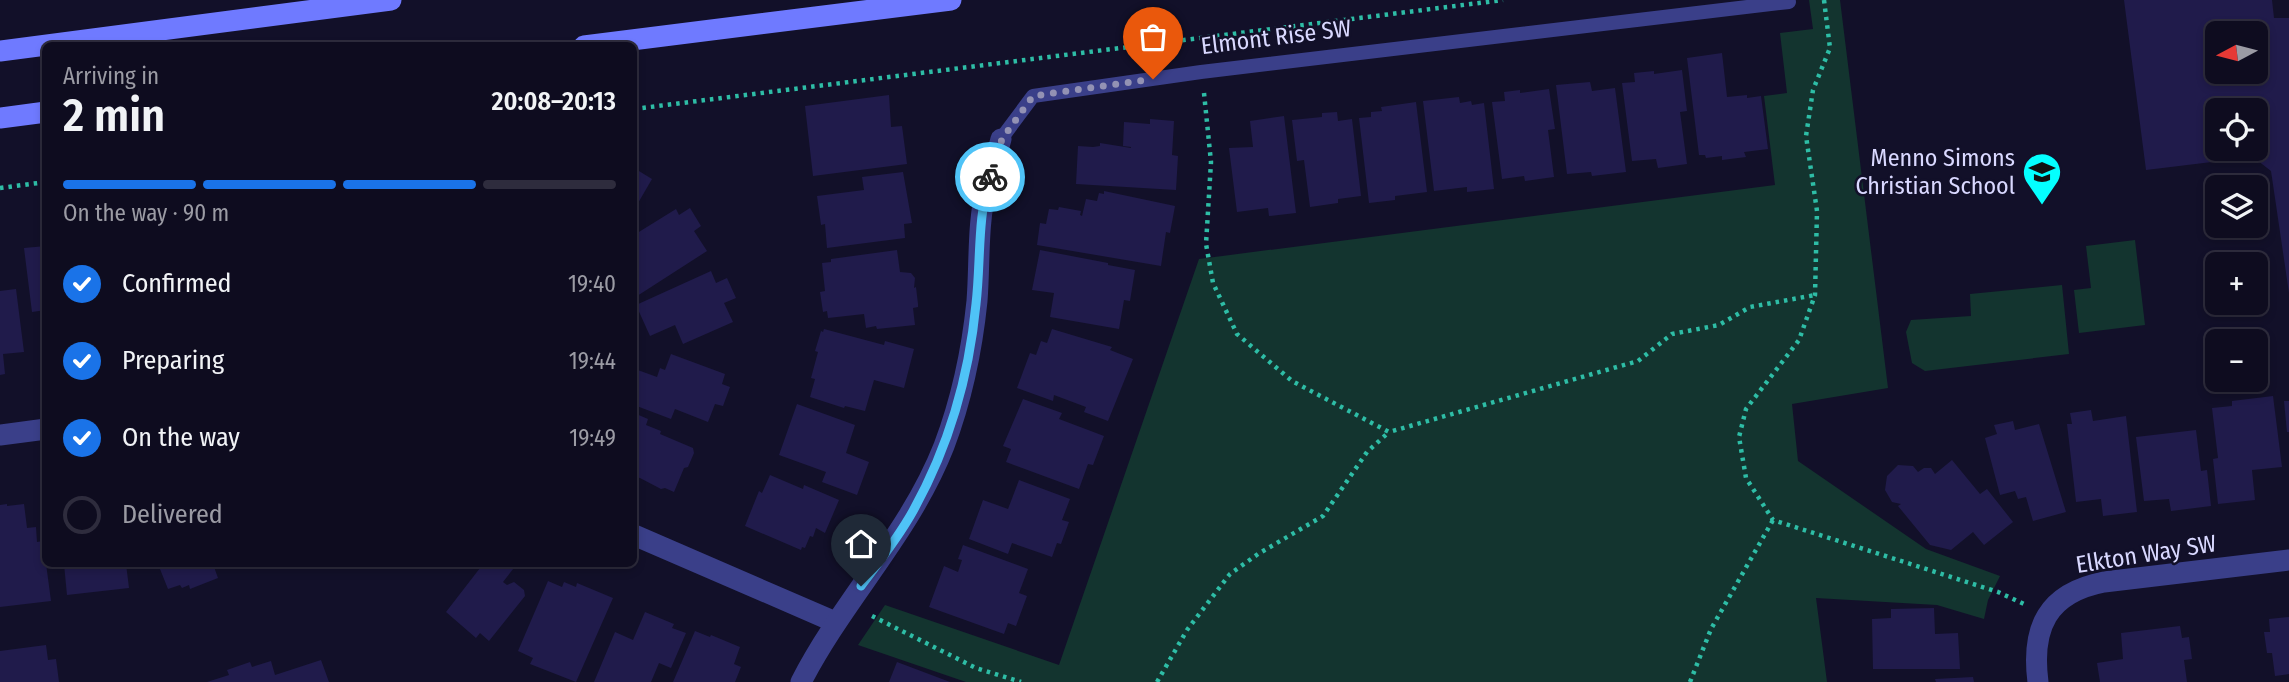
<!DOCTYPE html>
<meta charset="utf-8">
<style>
body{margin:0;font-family:"Fira Sans Condensed",sans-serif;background:#171528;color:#f1f3f6;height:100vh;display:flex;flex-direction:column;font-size:26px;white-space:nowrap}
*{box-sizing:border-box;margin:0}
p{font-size:23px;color:#9b9ba4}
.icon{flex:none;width:38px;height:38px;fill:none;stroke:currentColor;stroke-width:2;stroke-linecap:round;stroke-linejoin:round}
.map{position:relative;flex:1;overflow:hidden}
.drawer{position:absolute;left:42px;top:42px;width:595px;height:525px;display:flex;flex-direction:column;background:#0e0c1f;border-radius:10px;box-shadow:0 4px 10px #0003,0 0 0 2px #2e2c3d}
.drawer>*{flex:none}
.needle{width:46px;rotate:263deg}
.fabs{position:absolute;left:2205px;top:21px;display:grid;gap:14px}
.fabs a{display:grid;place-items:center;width:63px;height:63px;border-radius:10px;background:#0e0c1f;box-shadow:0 4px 10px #0003,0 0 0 2px #2e2c3d;font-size:35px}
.pin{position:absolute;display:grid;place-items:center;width:60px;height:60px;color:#fff;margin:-72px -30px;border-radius:50% 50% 50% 0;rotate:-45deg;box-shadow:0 0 7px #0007}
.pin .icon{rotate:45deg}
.courier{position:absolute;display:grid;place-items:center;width:70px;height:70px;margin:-35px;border:5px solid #4fc3f7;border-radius:50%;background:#fff;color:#222;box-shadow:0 2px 9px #0007}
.overview em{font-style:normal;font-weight:600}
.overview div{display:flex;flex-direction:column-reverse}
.overview{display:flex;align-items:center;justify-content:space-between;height:119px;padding:0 21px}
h1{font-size:46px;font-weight:600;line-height:52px}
.bar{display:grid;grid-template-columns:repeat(4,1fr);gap:10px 7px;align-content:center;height:84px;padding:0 21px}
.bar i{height:9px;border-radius:5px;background:#2e2c3d}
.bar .current{background:#1a73e8}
.bar p{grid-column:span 4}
ol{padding:0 21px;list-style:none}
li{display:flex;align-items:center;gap:21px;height:77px}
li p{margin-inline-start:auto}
li .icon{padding:7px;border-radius:50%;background:#1a73e8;color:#fff;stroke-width:4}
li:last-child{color:#9b9ba4}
li i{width:38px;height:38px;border:4px solid #2e2c3d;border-radius:50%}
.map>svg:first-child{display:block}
.green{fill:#13342f}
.building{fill:#201b4b;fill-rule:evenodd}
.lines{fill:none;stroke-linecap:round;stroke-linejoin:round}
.path{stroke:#2ebda6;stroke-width:4.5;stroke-dasharray:3.5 5;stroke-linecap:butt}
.lane{stroke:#3a3f89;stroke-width:14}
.street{stroke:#3a3f89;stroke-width:21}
.secondary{stroke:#6f7aff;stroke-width:21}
.done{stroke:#9392b4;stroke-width:7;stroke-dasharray:0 12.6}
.route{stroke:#4fc3f7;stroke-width:9}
.labels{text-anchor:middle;stroke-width:5;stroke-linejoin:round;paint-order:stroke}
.street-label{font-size:24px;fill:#d9d8ff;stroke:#121029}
.poi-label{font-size:24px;fill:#d9d8ff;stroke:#121029;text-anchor:end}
</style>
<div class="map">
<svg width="2289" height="682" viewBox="0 0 2289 682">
<rect width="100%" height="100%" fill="#121029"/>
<g class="green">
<path d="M1809,0h31l48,388 -96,16 6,57 128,88 74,27 -12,24 -4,19 -47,-14 -121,-7 11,84h-861l-108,-37 27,-40 174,60 140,-406 576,-74 -11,-89 23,-3 -7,-60 33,-4z"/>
<path d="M2135,240l10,85 -66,8 -5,-43 17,-2 -5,-42z"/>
<path d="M2062,285l7,69 -144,17 -13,-8 -6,-31 5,-12 60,-4 -1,-22z"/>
</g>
<g class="building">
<path d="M2124,0h148l2,18h15v275l-18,-122 -18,-14 -107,13zM2217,33h39v39h-39zM2217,110h39v39h-39z"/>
<path d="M1722,53l5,44 20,-2v3l14,-2 7,53 -24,3 2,5 -24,3v-4l-16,2 -1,-3h-6l-12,-97z"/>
<path d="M1682,70l5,41 -7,1 7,52 -29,4 -2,-9 -24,2 -10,-78 13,-1 -1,-9 20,-2v3z"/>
<path d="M1590,82l2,9 23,-3 11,84 -34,4 -1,-4 -24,2 -11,-89z"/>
<path d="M1549,89l6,40 -7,1 6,47 -29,4 -1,-5 -22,3 -10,-77 13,-1 -1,-9 16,-2v3z"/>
<path d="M889,95l2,32 11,-1 5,38 -94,12 -8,-70z"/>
<path d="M1459,97l1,6 11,-2 1,4 12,-2 10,86 -27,3v-5l-33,4 -11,-90z"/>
<path d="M1416,102l11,90 -32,4v4l-26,3 -10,-85 12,-1v-5l11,-1 -1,-4z"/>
<path d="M1337,112l1,9 14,-2 9,77 -23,3v4l-28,4 -6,-47 -7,1 -5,-41 30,-3v-4z"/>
<path d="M1284,116l12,97 -27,3 -1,-8 -31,4 -8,-64 24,-1 -3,-26z"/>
<path d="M1150,119l24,2 -2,34 6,1 -2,34 -100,-6 2,-38 15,1 7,-1v-3l31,5v-1l-8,-1 1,-24 26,2z"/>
<path d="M634,168l18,11 -18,31z"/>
<path d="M903,172l9,51 -8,1 1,14 -78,10 -2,-24 -4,1 -4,-29 47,-6 -2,-13z"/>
<path d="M1104,191l71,15 -5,27 -4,-1 -5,34 -124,-21 3,-22 6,1 3,-15 9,1 1,-3 22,4 -1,4 2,1 4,-17 11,2 2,-8 5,1z"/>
<path d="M690,208l11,18 -7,5 13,20 -73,47v-63l42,-26 3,6z"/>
<path d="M46,246v64l-14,2 -8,-64z"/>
<path d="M897,250l3,22 11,1 4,5 -1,10 2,-1 2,17v3l-5,1 2,17 -38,4 -1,-3 -10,2 -2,-14 -36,4 -1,-7 -4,1 -3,-20 5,-1 -3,-28 9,-1v-3z"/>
<path d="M1040,250l68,13v2l27,5 -5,31 -6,-1 -5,29 -69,-12 4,-24 -22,-3z"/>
<path d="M711,271l5,12 11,-5 9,20 -12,5 9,19 -50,22 -8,-19 -25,11 -14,-31z"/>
<path d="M16,289l8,63 -21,2 2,20 -5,1v-84z"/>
<path d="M824,329l60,16 1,-4 29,8 -10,39 -30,-8 -9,31 -20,-5 -1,2 -34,-11 5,-18 -4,-1 7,-26 -3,-1 6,-20 2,1z"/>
<path d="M1052,329l60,18 -2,3 23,9 -25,62 -24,-9 2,-5 -32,-12 -1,6 -36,-13 13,-35 6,2 5,-14 6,2z"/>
<path d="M671,354l54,20 -3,10 8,3 -7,19 -8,-2 -7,18 -33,-13 -4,10 -37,-14 1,-36 22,8 3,-9 5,2z"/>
<path d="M2273,396l9,71 -30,3 3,30 -37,4 -5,-45 5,-1 -6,-50 20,-2v-5z"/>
<path d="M1023,399l39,14 -3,6 45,17 -11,29 -5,-1 -9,25 -73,-27 5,-13 -8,-3z"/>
<path d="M2284,401h5v31h-2z"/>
<path d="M797,404l58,21 -9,28 23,9 -12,33 -35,-13 4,-10 -47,-17z"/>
<path d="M2091,410l2,11 33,-5 11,96 -34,4 -2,-17 -25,3 -9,-78h5l-2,-11z"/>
<path d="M634,413l14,6 -2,6 15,6 -1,3 33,14 1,5 -6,14 -4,1 -10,24 -9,-4 -4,1 -21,-11 -6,-1z"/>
<path d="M2013,421l2,9 24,-6 27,88 -33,9 -7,-24 -8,2 -3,-8 -15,4 -15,-57 12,-4 -3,-9z"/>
<path d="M2196,430l5,41 6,-1 4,36 -40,5 -2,-12 -25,2 -8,-64z"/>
<path d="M1952,460l28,34 7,-5 26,33 -29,23 -11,-13 -22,18 -21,-5 -32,-39 3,-2 -9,-2 -7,-12 2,-14 11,-11 15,1 5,6 6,-4h7l4,6z"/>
<path d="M770,475l33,14 1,-4 35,15 -14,33 -9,-5 -3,9 -3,-1 -5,12 -3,-1 -1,3 -56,-24 14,-35 3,2z"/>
<path d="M1019,480l51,19 -8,21 7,2 -8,22 -4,-1 -5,14 -40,-14 -4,11 -39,-15 14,-39 25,9z"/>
<path d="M7,504v2l17,-2 3,24 9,-1 1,15 6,-1 8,60 -51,6v-102z"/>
<path d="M963,545l65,24 -9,24 8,3 -11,30 -8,-3 -4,11 -75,-27 15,-41 14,6 4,-12 -4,-1z"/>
<path d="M64,564h62l3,24 -62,7z"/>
<path d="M158,564h55l5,14 -28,11 -1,-4 -7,3 -2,-3 -12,4z"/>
<path d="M473,564h44l-14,18 4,3 7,-3 10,8 1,6 -36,45 -9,-8 -4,5 -30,-26 34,-44z"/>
<path d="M548,581l14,6 2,-5 12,5 1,-4 36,15 -37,84 -46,-18 3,-6 -15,-7z"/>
<path d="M1934,608l1,26 23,-1 2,36h-87l-1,-50 19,-1v-9z"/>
<path d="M645,612l29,12 -2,4 14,5 -15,35 -12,-5 -8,19h-57l21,-50 18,8z"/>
<path d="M2289,617v57l-14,2 -3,-23h-5l-3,-21h6l-1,-13z"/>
<path d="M2180,626l2,12 7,-1 3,22 -8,1 3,22h-87l-3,-19 26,-4 -2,-26z"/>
<path d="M695,631l15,6 1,-2 29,12 -6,17 7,3 -6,15h-62z"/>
<path d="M46,645l2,15 8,-1 3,23h-59v-31z"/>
<path d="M321,660l8,22h-122l22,-7 -2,-5 23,-8 2,5 19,-6 4,14z"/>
<path d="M897,662l53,20h-61z"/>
<path d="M1973,677l1,5h-38l-1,-3z"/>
</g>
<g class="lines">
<g class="path">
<path d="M1824,0l6,48 -17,42 -7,46 11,75 -2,84 -16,45 -53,69 -7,28 7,41 27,42 225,72 26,12"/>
<path d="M1204,93l7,69 -5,82 7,39 24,51 55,47 97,51 249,-71 34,-27 47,-9 31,-18 65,-12"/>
<path d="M634,109l869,-109"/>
<path d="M0,188l46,-6"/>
<path d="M872,616l104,52 45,14"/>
<path d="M1157,682l30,-52 43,-56 28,-20 65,-38 44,-64 22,-20"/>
<path d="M1690,682l21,-53 62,-109"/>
</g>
<path class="lane" d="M1001,139l32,-43 168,-24 588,-70"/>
<g class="street">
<path d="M0,435l46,-6"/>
<path d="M634,535l201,87"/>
<path d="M801,682c42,-82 109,-149 143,-236 17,-45 28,-96 33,-145 3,-38 0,-78 10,-116 4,-15 10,-30 14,-46"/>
<path d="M2038,682c-7,-54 9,-89 66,-100l185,-22"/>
</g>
<g class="secondary">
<path d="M584,46l367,-46"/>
<path d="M0,51l391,-51"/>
<path d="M0,118l46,-6"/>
</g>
</g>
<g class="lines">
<path class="done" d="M990,177l12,-38 31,-43 120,-17"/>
<path class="route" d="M861,586c18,-24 37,-48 52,-75 35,-63 56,-135 63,-207 5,-42 1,-86 14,-127"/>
</g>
<defs>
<g id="school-pin" transform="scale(2.0125)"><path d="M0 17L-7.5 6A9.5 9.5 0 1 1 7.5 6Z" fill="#04ffff" stroke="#121029"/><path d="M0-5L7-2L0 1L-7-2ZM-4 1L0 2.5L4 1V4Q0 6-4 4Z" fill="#111"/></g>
</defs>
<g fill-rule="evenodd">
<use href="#school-pin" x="2042" y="172"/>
</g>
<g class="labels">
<g class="street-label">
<text transform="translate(1276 37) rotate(-7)" y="8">Elmont Rise SW</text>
<text transform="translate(2146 554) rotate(-9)" y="8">Elkton Way SW</text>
</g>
<g class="poi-label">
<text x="2015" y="166">Menno Simons<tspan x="2015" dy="28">Christian School</tspan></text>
</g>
</g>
</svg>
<div class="fabs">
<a><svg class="needle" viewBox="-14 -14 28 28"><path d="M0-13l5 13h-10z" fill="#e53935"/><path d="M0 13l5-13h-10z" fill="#9b9ba4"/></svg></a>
<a><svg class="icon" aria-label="locate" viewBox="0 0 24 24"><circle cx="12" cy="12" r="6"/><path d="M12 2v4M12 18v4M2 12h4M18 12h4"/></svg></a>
<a><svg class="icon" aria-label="layers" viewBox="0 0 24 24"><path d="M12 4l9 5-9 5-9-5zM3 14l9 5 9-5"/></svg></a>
<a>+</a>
<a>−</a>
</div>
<div class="pin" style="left:1153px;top:79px;background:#ea580c"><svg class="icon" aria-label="bag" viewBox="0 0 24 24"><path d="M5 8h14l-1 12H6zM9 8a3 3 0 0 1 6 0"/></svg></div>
<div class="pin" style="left:861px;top:586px;background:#1f2937"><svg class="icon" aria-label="home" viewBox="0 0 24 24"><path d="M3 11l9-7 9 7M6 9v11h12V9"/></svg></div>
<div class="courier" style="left:990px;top:177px"><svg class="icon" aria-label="bike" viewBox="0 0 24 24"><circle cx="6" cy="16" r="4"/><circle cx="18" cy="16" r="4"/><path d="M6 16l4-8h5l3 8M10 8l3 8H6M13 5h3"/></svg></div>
<section class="drawer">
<div class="overview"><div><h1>2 min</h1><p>Arriving in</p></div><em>20:08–20:13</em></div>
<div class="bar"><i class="current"></i><i class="current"></i><i class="current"></i><i></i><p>On the way · 90 m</p></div>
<ol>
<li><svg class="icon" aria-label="check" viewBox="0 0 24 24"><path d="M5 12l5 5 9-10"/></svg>Confirmed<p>19:40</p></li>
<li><svg class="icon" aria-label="check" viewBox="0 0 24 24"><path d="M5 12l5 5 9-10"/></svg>Preparing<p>19:44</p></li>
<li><svg class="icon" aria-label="check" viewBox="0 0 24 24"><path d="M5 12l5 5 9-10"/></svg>On the way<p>19:49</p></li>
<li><i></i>Delivered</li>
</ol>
</section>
</div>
